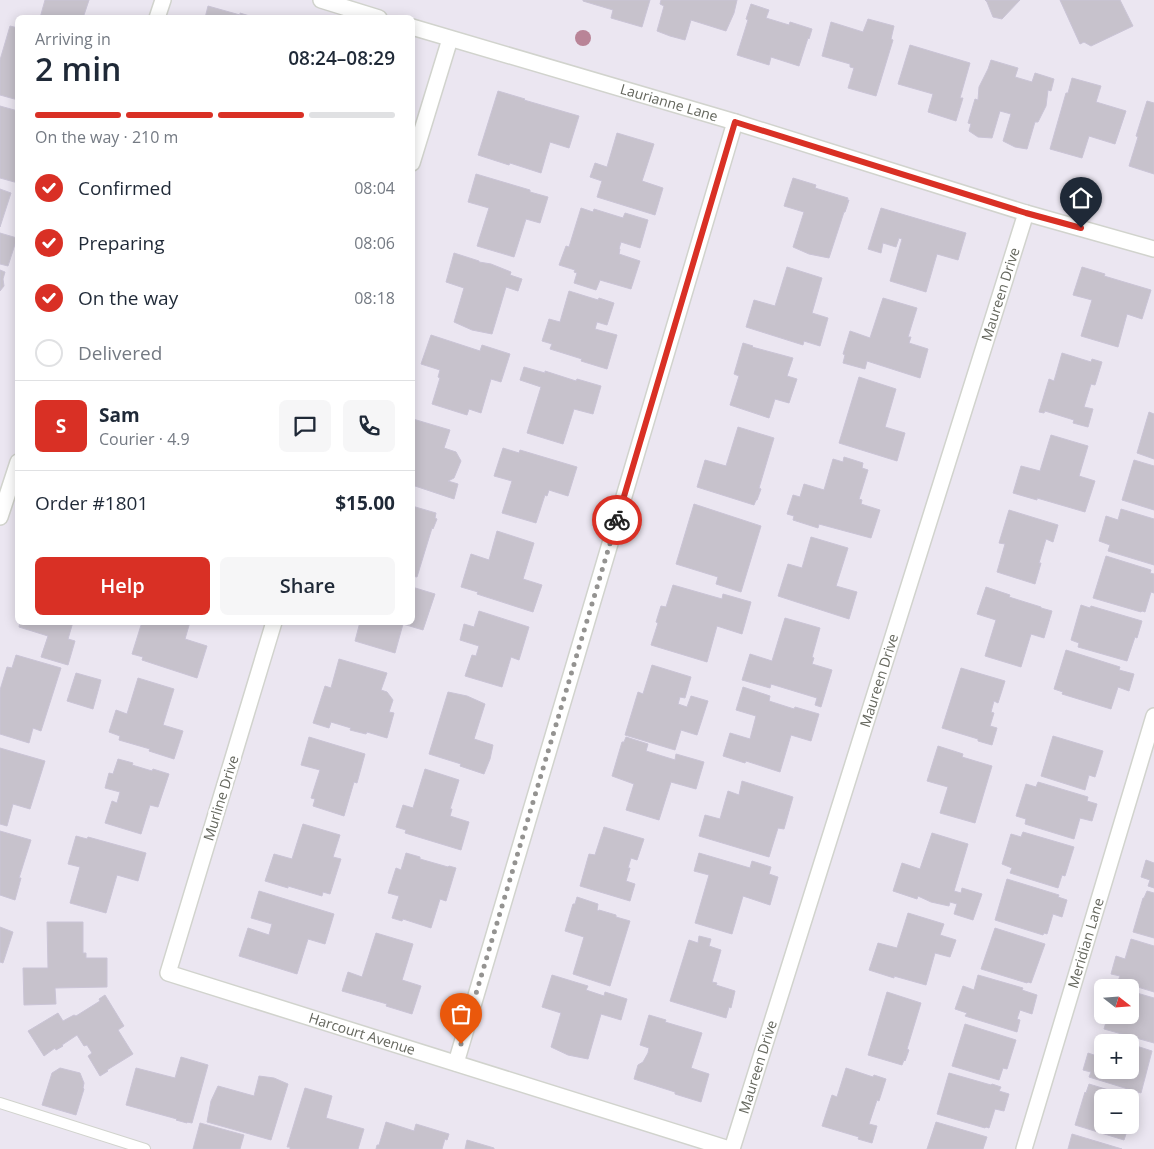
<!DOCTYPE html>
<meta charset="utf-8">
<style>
body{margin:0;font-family:"Open Sans",sans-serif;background:#f6f6f7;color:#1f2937;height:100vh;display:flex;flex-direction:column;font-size:19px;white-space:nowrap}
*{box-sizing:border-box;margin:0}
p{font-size:16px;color:#747a83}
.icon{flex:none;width:28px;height:28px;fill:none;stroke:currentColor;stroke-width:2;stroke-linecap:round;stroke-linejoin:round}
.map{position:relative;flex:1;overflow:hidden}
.drawer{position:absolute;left:15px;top:15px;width:400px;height:610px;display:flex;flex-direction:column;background:#fff;border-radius:8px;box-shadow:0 2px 12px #0003}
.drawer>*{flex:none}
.needle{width:32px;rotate:107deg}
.buttons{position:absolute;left:1094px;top:979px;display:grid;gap:10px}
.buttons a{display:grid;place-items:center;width:45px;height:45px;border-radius:8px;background:#fff;box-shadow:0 2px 12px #0003;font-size:25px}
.pin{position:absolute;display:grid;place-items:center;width:42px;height:42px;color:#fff;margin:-51px -21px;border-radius:50% 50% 50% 0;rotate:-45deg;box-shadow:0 0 5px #0007}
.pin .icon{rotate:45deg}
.courier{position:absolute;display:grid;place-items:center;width:50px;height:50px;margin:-25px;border:4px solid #d93025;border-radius:50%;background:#fff;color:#222;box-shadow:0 1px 6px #0007}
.overview em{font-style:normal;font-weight:600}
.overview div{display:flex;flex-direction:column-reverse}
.overview{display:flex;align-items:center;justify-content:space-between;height:85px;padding:0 20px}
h1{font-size:32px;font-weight:600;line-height:38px}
.bar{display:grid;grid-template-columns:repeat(4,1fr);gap:8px 5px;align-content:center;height:60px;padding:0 20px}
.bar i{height:6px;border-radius:4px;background:#e0e1e3}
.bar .selected{background:#d93025}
.bar p{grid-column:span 4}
.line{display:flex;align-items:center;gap:12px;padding:0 20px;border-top:1px solid #e0e1e3}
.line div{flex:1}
.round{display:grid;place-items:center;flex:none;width:52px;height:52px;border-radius:8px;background:#f6f6f7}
ol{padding:0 20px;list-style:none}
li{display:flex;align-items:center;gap:15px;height:55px}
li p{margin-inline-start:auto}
li .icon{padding:5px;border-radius:50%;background:#d93025;color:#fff;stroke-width:4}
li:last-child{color:#747a83}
li i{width:28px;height:28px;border:2px solid #e0e1e3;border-radius:50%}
.cta{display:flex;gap:10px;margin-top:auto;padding:10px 20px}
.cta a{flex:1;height:58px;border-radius:8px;background:#d93025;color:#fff;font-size:20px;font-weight:600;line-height:58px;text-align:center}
.cta a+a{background:#f6f6f7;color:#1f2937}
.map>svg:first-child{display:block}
.building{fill:#c7c2cc;stroke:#cac4d6}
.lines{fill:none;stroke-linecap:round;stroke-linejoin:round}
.service-casing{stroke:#d1d3cd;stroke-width:12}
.minor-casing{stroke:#d1d3cd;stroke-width:18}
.service{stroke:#fff;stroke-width:10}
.minor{stroke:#fff;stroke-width:15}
.tree{fill:#b98497}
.done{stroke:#949391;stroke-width:5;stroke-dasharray:0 9}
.route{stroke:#d93025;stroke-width:6}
.labels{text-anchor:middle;stroke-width:5;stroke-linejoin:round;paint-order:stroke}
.street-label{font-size:14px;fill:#65675e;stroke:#fff}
</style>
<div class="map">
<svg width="1154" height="1149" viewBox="0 0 1154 1149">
<rect width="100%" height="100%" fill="#ebe6f1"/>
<g class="building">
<path d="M45,0h44l-6,18h-43z"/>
<path d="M583,0h67l-8,27 -31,-9 2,-8 -30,-9z"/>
<path d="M661,0h76l-3,13 -8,18 -35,-11 -6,20 -15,-4 -13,-5 7,-25 -4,-2z"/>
<path d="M985,0h35l-18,19 -9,-2 -6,-15z"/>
<path d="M1060,0h60l13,26 -42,20 -7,-4 -4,2z"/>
<path d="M751,4l18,6 -3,8 23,7 1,-3 22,7 -3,10 -1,-1 -9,28 -28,-9 -2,8 -32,-10 11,-35 -2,-1z"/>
<path d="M208,6l32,9v-2l16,5h-51z"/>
<path d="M868,19l26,7 -3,13 2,1 -17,56 -28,-8 6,-20 -4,-1v-3l-28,-8 9,-34 32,10z"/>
<path d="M10,26l8,2v72l-18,-5v-35z"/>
<path d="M910,45l60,18 -10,35h3l-7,23 -28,-9 5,-18 -35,-10z"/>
<path d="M991,60l27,8 -3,9 17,5 3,-9 19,6 -3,12 -3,-1 -2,16 -8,16h-3l-8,27 -12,-2 -12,-6 8,-27 -11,-3 -8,27 -14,-1 -9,-6 2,-7 -3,-1 7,-24 3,1 1,-13 9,-18z"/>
<path d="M1072,78l29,8 -5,16 30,9 -11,33 -26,-8 -7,22 -32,-9 16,-56h2z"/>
<path d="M498,91l27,8 -1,1 55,16 -10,32 -19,-6 -9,31 -31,-10 -1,2 -31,-10z"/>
<path d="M1147,101l7,2v71l-25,-8 9,-29 -2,-1z"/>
<path d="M0,106l18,5v72l-18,-5z"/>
<path d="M617,133l37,11 -12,37 21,7 -8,27 -58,-18 5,-16 -12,-4 5,-14 12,4z"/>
<path d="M476,174l54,16v2l18,5 -8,26 -14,-4 -12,38 -37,-11 12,-38 -21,-6z"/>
<path d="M793,178l23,7 -1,3 33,10 -1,2h2l-4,12h-1l-15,46 -20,-4 -16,-7 11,-35 -20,-6z"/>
<path d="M0,189l11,4 -11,34z"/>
<path d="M581,208l12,4 1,-3 29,9 2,-5 23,7 -8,28 -19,-6 -2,7h1l-1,5 21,7 -9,28 -31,-9 -4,10 -22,-7 3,-10 -3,-1 1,-2 -16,-5 7,-19 3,1z"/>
<path d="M881,208l85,25 -8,27 -21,-6 -11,38 -36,-11 12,-42 -3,-1 -3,9 -13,-4 -2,10 -13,-4z"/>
<path d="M0,233l17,5 -9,28 -8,-2z"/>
<path d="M454,253l25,8v1l12,2 20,8 -1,3 12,4 -4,12 -12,-4 -14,47 -20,-4 -18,-8 10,-34 -18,-6z"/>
<path d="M787,267l35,11 -10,35 16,5 -8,28 -16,-5 -1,4 -57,-18 8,-27 21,6z"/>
<path d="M1082,267l23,7 -1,2 47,14 -9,29 -15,-5 -9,33 -37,-11 11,-36 -19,-5z"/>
<path d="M0,270l5,2 -2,7 1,7 -4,5z"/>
<path d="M569,291l29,9 1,-2 15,5 -7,22 -10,-3 -2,7 22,6 -10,34 -26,-8 1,-2 -32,-10 2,-5 -10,-3 7,-22 11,3z"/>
<path d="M883,298l34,10 -9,29h3l-2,6 19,6 -8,29 -53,-17 -2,8 -22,-6 2,-8 -2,-1 7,-23 20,7z"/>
<path d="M431,335l49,16 2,-6 28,9 -9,28 -10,-3 -10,34 -12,-4 -2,6 -35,-11 8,-26 -2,-1 2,-7 -19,-6z"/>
<path d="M743,343l10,3 -1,1 41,11 -6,18 10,3 -8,24 -14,-4 -6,19 -39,-13 9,-29 -5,-2z"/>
<path d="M1062,353l29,9 1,-3 10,3 -7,23 -4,-1 -7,23 9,2 -5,18 -15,-4 1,-3 -29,-9 -1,2 -5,-1 10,-33 5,2z"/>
<path d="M524,367l21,6v-2l31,10 1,-2 24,7 -8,28 -19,-5 -11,35 -36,-11 14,-46 -21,-7z"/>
<path d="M859,377l37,12 -11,38 20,6 -8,28 -58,-18z"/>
<path d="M1149,412l5,2v45l-17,-6z"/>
<path d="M413,419l37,11 -6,18 12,4 5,9 -7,17 -6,3 10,3 -4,15 -42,-14z"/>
<path d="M738,427l36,11 -15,50 2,1 -4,11h-1l-2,5 -57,-18 8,-27 21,6z"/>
<path d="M1051,435l37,11 -9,30 16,5 -10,31 -48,-14v2l-24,-7 8,-27 19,5z"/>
<path d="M503,448l16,5 1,-3 57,17 -9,29 -19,-6 -2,6 -2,-1 -9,28 -34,-10 10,-32 -18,-5z"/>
<path d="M844,457l19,6 -1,5 6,2 -9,29 3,1 -1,4 19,6 -9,28 -52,-14 -1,4 -25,-8 1,-4 -7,-2 6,-19 7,2 4,-13 20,6 9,-31 10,3z"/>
<path d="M1134,460l20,6v44l-32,-10z"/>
<path d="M694,504l67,22 -20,66 -25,-8 2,-7 -42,-13z"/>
<path d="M412,506l24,7 -1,5 2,1 -4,10 -1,-1 -15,49 -5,-1z"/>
<path d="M1121,509l33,10v46l-46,-14 2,-6 -11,-4 7,-25 12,4z"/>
<path d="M1009,510l49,15 -5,17 -7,-3 -7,24h2l-6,21 -38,-12 8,-28 -6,-1z"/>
<path d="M497,531l37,12 -11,36 19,6 -9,27 -56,-18 1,-2 -17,-5 10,-33 18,6z"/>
<path d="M811,537l37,11 -12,38 21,6 -8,27 -71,-23 10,-32 14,4z"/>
<path d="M1106,556l45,14 -1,3 4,1v19l-3,-1 -6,20 -3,-1 -1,1 -48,-14z"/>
<path d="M673,585l49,14 1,-5 28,8 -9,32 -25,-8 -10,36 -56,-17 7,-22 -2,-1 5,-16 5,1z"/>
<path d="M412,587l23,7 -12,36 -20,-6 -8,29 -40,-12 5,-19h52z"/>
<path d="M986,587l24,8 -1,2 32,10v1l11,3 -8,27 -13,-4 -10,33 -36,-11 11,-36 -19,-6z"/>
<path d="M1081,605l9,3 1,-2 51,15 -5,17 -2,-1 -8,24 -49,-14 1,-4 -8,-3z"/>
<path d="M479,611l50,16 -10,33 -8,-3 -9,30 -37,-11 7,-21 4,1 3,-10 -19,-6 4,-16 10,3z"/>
<path d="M785,618l35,10 -8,29 2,1 -2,6 20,6 -11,37 -6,-2 2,-7 -46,-14 -1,4 -28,-8 8,-26 22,7z"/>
<path d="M20,622h53l-5,17 7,2 -7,24 -27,-8 7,-21 -29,-9z"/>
<path d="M142,622h48l-5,17 22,7 -10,32 -55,-18 1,-3 -11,-3z"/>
<path d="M1066,650l54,17 -1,3 15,4 -5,17 -11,-4 -7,22 -49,-15 1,-2 -9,-3z"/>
<path d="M16,655l45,13 -20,63 -8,-3 -4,15 -29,-9v-44l7,-23 5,1z"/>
<path d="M339,659l48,14 -6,17 6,2 6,8 -4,12 5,1 -7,25 -20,-6 -1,2 -16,-4 1,-2 -20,-6 -2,6 -16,-5 12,-37 6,2z"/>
<path d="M652,665l39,12 -6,21 -5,-1 -2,7 9,3 4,-11 17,5 -11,34 -16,-5 -6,20 -50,-15 13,-43 5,2z"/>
<path d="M961,668l44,13 -7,22 -4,-2 -3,11 3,1 -4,13 7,2 -5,17 -14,-4v-2l-36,-11z"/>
<path d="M76,673l25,7 -8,29 -26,-8z"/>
<path d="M138,678l36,11 -11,36 20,6 -9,28 -25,-8 1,-2 -31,-9 1,-4 -11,-4 7,-22 11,4z"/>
<path d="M743,687l27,9 -1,5 25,8 1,-2 24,7 -8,27 -20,-6 -11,37 -34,-11 -1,2 -22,-7 7,-23 20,6 6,-23 -20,-6z"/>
<path d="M448,692l19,4 18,8 -11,35 19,6 -3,14 -6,15 -24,-8 1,-2 -32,-10z"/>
<path d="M1053,736l50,15 -8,26 -6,-2 -4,15 -44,-14z"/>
<path d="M309,737l56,17 -8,29 -3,-1 -10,34 -31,-10 2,-7 -4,-1 9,-28 -19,-5z"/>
<path d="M626,737l22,7 -2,7 29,9 1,-6 28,8 -8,27 -25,-7 -12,38 -33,-10 8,-26 -22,-8 10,-34h2z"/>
<path d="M938,746l25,8 -1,3 30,9 -17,57 -35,-10 8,-26 -21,-6z"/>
<path d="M0,748l45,13 -15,48 -17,-5 -6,22 -7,-2z"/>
<path d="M118,759l15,4 -1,2 20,6 1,-2 16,5 -11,33 -8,-2 -9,29 -36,-11 7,-22 5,2 3,-11 -15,-4 4,-15 4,1z"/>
<path d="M425,769l34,11 -9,29h2l-2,7 19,6 -8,28 -56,-17 1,-3 -10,-3 7,-22 10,3z"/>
<path d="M742,781l51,16 -9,32 -6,-1 -9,29 -70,-21 6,-21 15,4 8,-28 11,4z"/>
<path d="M1038,782l50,15 -1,4 10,3 -5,17 -12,-3 -6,21 -49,-15 1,-5 -10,-3 10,-32 10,3z"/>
<path d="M303,824l37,11 -7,22 8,2 -11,35 -7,-2 -1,4 -34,-10v2l-23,-7 9,-27 18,5z"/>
<path d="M604,827l40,12 -7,21 -6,-2 -3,10h2l-4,13 9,3 -5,17 -50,-15 9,-32 6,1z"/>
<path d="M0,831l31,9 -12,38h2l-6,22 -15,-5z"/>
<path d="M1023,832l51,15 -9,29 -3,-1 -4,13 -48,-15 2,-5 -10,-4 9,-30 10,3z"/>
<path d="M932,833l36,11 -14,47 7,2 1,-5 20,6 -9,26 -19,-6 3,-10 -7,-2 -1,4 -18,-4 -13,-6 -1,3 -24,-8 9,-28 18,6z"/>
<path d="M76,836l11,3 1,-2 58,16 -8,28 -21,-6 -11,38 -36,-10 10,-36 -12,-3z"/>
<path d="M406,853l14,4v2l28,8 1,-1 7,2 -10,33 -6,-2 -9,29 -28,-9 -1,2 -10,-3 7,-22 -11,-3 8,-25 5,2z"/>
<path d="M699,853l51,15 2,-7 19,6 -2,7 9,3 -8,28 -27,-9 -11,38 -37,-11 14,-48 -15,-4z"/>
<path d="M1146,860l8,3v25l-6,-2 2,-6 -9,-3z"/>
<path d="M1007,879l52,16 -1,2 9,3 -5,17 -9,-3 -6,20 -3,-1 -1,2 -48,-15z"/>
<path d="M259,891l75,23 -9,30 -17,-5 -11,35 -58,-18 9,-28 21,7 3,-11 -21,-6z"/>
<path d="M1147,891l7,2v45l-21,-6 10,-34h1z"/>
<path d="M577,897l21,7 -1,6 2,1v-1l17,5v2l14,4 -20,65 -37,-12 11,-37 -19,-6 8,-27h2z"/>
<path d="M908,913l36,11 -4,11 16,5 -6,17 -15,-4 -9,32 -32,-9v2l-25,-8 9,-27 19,5z"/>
<path d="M47,922h36v31h3v5h21v29l-52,1 1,16 -32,1 -1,-37h25z"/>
<path d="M0,927l13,5 -10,31 -3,-1z"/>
<path d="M995,928l50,16 -14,39 -3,-1 -1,1 -46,-14z"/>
<path d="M376,933l37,11 -11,36 19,6 -9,28 -26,-8 1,-2 -45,-13 6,-19 14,5z"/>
<path d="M699,936l12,3 -2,7 12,4 -9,32 5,1 -1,2 19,6 -4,17 -2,-1 -3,11 -56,-17 19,-61 9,3z"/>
<path d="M1131,939l23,7v46l-36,-11 2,-5 -9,-2 5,-18 9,3z"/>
<path d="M552,975l36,11 -2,4 18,6 1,-4 22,7 -6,21 -20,-6 -13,45 -20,-4 -17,-8 10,-34 -19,-6z"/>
<path d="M978,975l45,13 -1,2 15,5 -5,19 -12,-4 -3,9 3,1 -3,12 -52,-16 2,-3 -12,-4 8,-23 11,4z"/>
<path d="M1130,991l24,7v45l-50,-14 4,-14h22z"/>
<path d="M887,992l34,11 -14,46 2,1 -4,11 -1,-1 -2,5 -34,-10z"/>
<path d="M105,995l19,31 -6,4 15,24 -26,16 1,1 -8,5 -12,-20 4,-3 -5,-8 -3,1 -7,-11 -15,10 1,1 -7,4 -1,-2 -11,8 -16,-25 30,-18 5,8 11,-6 2,1 24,-15 -1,-2z"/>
<path d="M649,1015l17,5 -1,2 37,11 -11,35 18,6 -8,28 -26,-8v-2l-41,-13 4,-14 5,-3 5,-9 1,-5 -9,-3z"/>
<path d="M965,1024l51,16 -9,29 -4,-1 -4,12 -47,-14z"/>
<path d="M1103,1036l21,6h-22v28h28v-26l22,7 -11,42 -52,-16 2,-5 -8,-2 5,-17 9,3z"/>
<path d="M181,1057l27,8 -16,58 -5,-1v1l-11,-3 1,-1 -51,-14 10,-37 39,10z"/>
<path d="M60,1068l20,5 4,10 -1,5 1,1 -8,26 -34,-10 10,-32z"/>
<path d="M846,1068l27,9 1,-2 12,4 -7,22 -2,-1 -8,24 8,2 -5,17 -14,-4 1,-2 -37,-11 10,-31 5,2z"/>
<path d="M949,1073l42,12 1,-1 9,3 -2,4 10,3 -5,17 -9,-2 -6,19 -3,-1 -1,1 -48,-14z"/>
<path d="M259,1076l15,2 14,6 -17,56 -64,-18 4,-21 7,-15 36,10z"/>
<path d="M1089,1084l49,15 -6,20 -1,-1 -1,2v-22h-28v27h27l-5,15 -49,-15 10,-33 1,1z"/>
<path d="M305,1088l27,8 -6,22 38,11 -6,20h-68v-2h-3z"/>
<path d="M386,1122l28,9 2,-7 33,10 -2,6 -2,-1 -3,10h-66l1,-4h2z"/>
<path d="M936,1122l51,15 -4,12h-56z"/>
<path d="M200,1123l44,12 -4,14h-47z"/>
<path d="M1072,1134l50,15h-54z"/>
<path d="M467,1140l27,8v1h-29z"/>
</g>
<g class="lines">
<g class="service-casing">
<path id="service" d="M0,1103l145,46"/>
</g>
<g class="minor-casing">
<g id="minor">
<path d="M321,0l58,18"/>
<path d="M157,18l6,-18"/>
<path id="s1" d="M412,27l323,95 291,91 128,36"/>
<path d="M412,163l38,-124"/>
<path d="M0,517l18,-55"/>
<path id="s2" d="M274,622l-106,351 561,176"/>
<path d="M456,1063l279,-941"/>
<path id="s3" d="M732,1149l294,-936"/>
<path id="s4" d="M1024,1149l130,-433"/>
</g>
</g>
<use href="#service" class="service"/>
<use href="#minor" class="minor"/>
</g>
<circle class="tree" cx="583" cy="38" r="8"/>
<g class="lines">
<path class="done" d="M461,1044l156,-524"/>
<path class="route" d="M617,520l118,-398 291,91 55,15"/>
</g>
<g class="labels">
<g class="street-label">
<text dy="5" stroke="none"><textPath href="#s1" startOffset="268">Laurianne Lane</textPath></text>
<text dy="5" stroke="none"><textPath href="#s3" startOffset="896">Maureen Drive</textPath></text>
<text dy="5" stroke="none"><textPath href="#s3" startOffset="491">Maureen Drive</textPath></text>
<text transform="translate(221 798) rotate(-73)" y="5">Murline Drive</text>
<text dy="5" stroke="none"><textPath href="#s4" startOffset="215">Meridian Lane</textPath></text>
<text dy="5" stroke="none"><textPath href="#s2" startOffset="570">Harcourt Avenue</textPath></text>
<text dy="5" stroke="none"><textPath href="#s3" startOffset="86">Maureen Drive</textPath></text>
</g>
</g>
</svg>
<div class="buttons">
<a><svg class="needle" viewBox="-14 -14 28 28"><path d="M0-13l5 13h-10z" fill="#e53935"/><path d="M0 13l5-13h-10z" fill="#747a83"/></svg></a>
<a>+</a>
<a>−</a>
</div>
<div class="pin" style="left:461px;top:1044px;background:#ea580c"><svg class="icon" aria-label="bag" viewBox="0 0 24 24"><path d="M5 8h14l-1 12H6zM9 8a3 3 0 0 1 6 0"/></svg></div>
<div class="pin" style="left:1081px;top:228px;background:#1f2937"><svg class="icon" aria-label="home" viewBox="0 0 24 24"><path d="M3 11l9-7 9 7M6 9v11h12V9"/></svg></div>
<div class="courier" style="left:617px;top:520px"><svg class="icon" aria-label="bike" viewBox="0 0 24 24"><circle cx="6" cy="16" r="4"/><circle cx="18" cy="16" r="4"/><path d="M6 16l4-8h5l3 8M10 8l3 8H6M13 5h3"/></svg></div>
<section class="drawer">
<div class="overview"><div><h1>2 min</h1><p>Arriving in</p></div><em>08:24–08:29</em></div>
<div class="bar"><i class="selected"></i><i class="selected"></i><i class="selected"></i><i></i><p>On the way · 210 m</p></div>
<ol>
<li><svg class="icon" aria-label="check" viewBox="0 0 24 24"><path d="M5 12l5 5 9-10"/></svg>Confirmed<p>08:04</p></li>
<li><svg class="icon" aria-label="check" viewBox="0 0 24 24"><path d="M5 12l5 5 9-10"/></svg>Preparing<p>08:06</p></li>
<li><svg class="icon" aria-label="check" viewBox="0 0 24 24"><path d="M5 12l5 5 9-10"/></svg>On the way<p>08:18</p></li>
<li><i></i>Delivered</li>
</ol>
<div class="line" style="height:90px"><b class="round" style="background:#d93025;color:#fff">S</b><div><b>Sam</b><p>Courier · 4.9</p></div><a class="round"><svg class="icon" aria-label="chat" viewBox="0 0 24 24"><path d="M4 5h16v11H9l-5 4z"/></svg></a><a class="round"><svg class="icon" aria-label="phone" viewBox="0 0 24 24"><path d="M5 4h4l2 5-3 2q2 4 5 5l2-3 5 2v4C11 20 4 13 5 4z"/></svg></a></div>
<div class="line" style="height:65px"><div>Order #1801</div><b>$15.00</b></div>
<div class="cta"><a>Help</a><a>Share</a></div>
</section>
</div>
